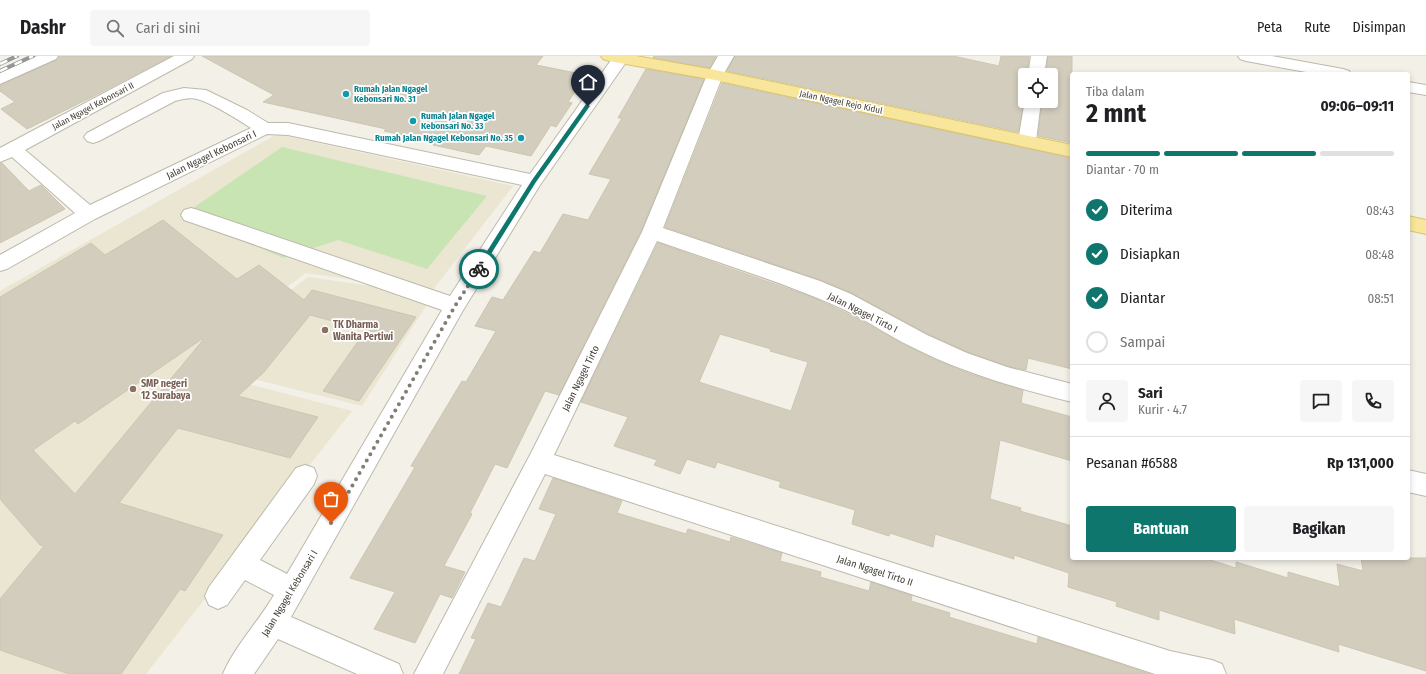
<!DOCTYPE html>
<html lang="id">
<meta charset="utf-8">
<style>
body{margin:0;font-family:"Fira Sans Condensed",sans-serif;background:#f6f6f6;color:#202124;height:100vh;display:flex;flex-direction:column;font-size:15px;white-space:nowrap}
*{box-sizing:border-box;margin:0}
p{font-size:13px;color:#757577}
.icon{flex:none;width:22px;height:22px;fill:none;stroke:currentColor;stroke-width:2;stroke-linecap:round;stroke-linejoin:round}
.map{position:relative;flex:1;overflow:hidden}
.details{position:absolute;left:1070px;top:16px;width:340px;height:488px;display:flex;flex-direction:column;background:#fff;border-radius:4px;box-shadow:0 2px 6px #0003}
.details>*{flex:none}
.controls{position:absolute;left:1018px;top:12px;display:grid;gap:8px}
.controls a{display:grid;place-items:center;width:40px;height:40px;border-radius:4px;background:#fff;box-shadow:0 2px 6px #0003;font-size:20px}
.pin{position:absolute;display:grid;place-items:center;width:34px;height:34px;color:#fff;margin:-41px -17px;border-radius:50% 50% 50% 0;rotate:-45deg;box-shadow:0 0 4px #0007}
.pin .icon{rotate:45deg}
.courier{position:absolute;display:grid;place-items:center;width:40px;height:40px;margin:-20px;border:3px solid #0f766e;border-radius:50%;background:#fff;color:#222;box-shadow:0 1px 5px #0007}
.summary em{font-style:normal;font-weight:700}
.summary div{display:flex;flex-direction:column-reverse}
.summary{display:flex;align-items:center;justify-content:space-between;height:68px;padding:0 16px}
h1{font-size:26px;font-weight:700;line-height:30px}
.bar{display:grid;grid-template-columns:repeat(4,1fr);gap:6px 4px;align-content:center;height:48px;padding:0 16px}
.bar i{height:5px;border-radius:3px;background:#e0e0e0}
.bar .selected{background:#0f766e}
.bar p{grid-column:span 4}
.line{display:flex;align-items:center;gap:10px;padding:0 16px;border-top:1px solid #e0e0e0}
.line div{flex:1}
.round{display:grid;place-items:center;flex:none;width:42px;height:42px;border-radius:4px;background:#f6f6f6}
ol{padding:0 16px;list-style:none}
li{display:flex;align-items:center;gap:12px;height:44px}
li p{margin-inline-start:auto}
li .icon{padding:4px;border-radius:50%;background:#0f766e;color:#fff;stroke-width:4}
li:last-child{color:#757577}
li i{width:22px;height:22px;border:2px solid #e0e0e0;border-radius:50%}
.cta{display:flex;gap:8px;margin-top:auto;padding:8px 16px}
.cta a{flex:1;height:46px;border-radius:4px;background:#0f766e;color:#fff;font-size:16px;font-weight:700;line-height:46px;text-align:center}
.cta a+a{background:#f6f6f6;color:#202124}
header{display:flex;align-items:center;gap:24px;box-sizing:border-box;height:56px;padding:0 20px;background:#fff;border-bottom:1px solid #e0e0e0}
header strong{font-size:19px}
nav{display:flex;gap:22px;margin-inline-start:auto;font-size:14px}
.search{width:280px;height:36px;background:#f6f6f6;display:flex;align-items:center;gap:10px;box-sizing:border-box;padding:0 14px;border-radius:4px;color:#757577;font-size:15px}
.map>svg:first-child{display:block}
.education{fill:#ebe6d2}
.green{fill:#c9e4b3}
.building{fill:#d3cdbe;stroke:#cec5b1;fill-rule:evenodd}
.lines{fill:none;stroke-linecap:round;stroke-linejoin:round}
.minor-casing{stroke:#bdb9ab;stroke-width:2}
.major-casing{stroke:#dbc56d;stroke-width:2}
.minor{fill:#fff;fill-rule:evenodd}
.major{fill:#f7e69c;fill-rule:evenodd}
.rail-casing{stroke:#969696;stroke-width:4}
.rail{stroke:#fff;stroke-width:2.5;stroke-dasharray:8;stroke-linecap:butt}
.route{fill:#0f766e}
.done{stroke:#827e75;stroke-width:4;stroke-dasharray:0 7.2}
.culture-dot{fill:#0f9aa8;stroke:#fff;stroke-width:1.5}
.education-dot{fill:#8d6e63;stroke:#fff;stroke-width:1.5}
.labels{text-anchor:middle;stroke-width:3.5;stroke-linejoin:round;paint-order:stroke}
.far-culture-label{font-size:9px;font-weight:bold;fill:#0d838f;stroke:#fff;text-anchor:start}
.far-street-label{font-size:9px;fill:#454137;stroke:#fff}
.street-label{font-size:10px;fill:#454137;stroke:#fff}
.education-label{font-size:10px;font-weight:bold;fill:#785e54;stroke:#fff;text-anchor:start}
</style>
<header>
<strong>Dashr</strong>
<div class="search"><svg class="icon" aria-label="search" viewBox="0 0 24 24"><circle cx="10" cy="10" r="6"/><path d="M15 15l6 6"/></svg>Cari di sini</div>
<nav><a>Peta</a><a>Rute</a><a>Disimpan</a></nav>
</header>
<div class="map">
<svg width="1426" height="618" viewBox="0 0 1426 618">
<rect width="100%" height="100%" fill="#f2f0e7"/>
<g class="education">
<path d="M277,78l236,52 -81,105 -126,-18 -127,93 173,45 -206,263h-146v-383z"/>
<path d="M308,221l125,18 -71,111 -168,-42z"/>
</g>
<path class="green" d="M282,91l205,49 -60,73 -89,-29 -55,18 -100,-43z"/>
<g class="building">
<path d="M59,0h112l-73,38 -71,35 -26,-20 14,-7 -15,-11v-6l57,-25z"/>
<path d="M202,0h341l-7,9 50,10 -18,27 4,1 -16,24 -5,-2 -20,31 -45,-10 -7,9 -46,-10 2,-3 -51,-11 2,-2 -123,-27 11,-7z"/>
<path d="M654,0h62l-6,12 -57,-10z"/>
<path d="M735,0h218l46,10 2,-10h28l-2,19h-2v24l-7,33 -291,-61z"/>
<path d="M1048,0h24v87l-34,-7 4,-35h9v-26h-5z"/>
<path d="M646,13l58,10 -63,152 -82,164 -14,-4 -38,77 -12,-4 -25,49 2,1 -28,52 21,6 -13,26 -12,-4 -25,49 -41,-14 21,-37 -45,-14 65,-111 -4,-1 51,-85 4,1 30,-51 -21,-5 17,-29 11,3 31,-49 6,2 23,-39 25,6 23,-41 -22,-5 33,-56h-4z"/>
<path d="M722,27l350,75v211l-44,-11 -2,12 -19,-4 -39,-14 -40,-18 -76,-41 -31,-13 -156,-53z"/>
<path d="M0,107h2l27,28 12,-6 24,24 -65,34z"/>
<path d="M163,164l74,59 22,-14 45,35 8,-10 104,27 -57,84 -36,-10 43,-61 -56,-15 -46,57 -26,24 80,21 -28,41 -112,-30 -59,75 104,32 -38,56 -5,-2 -59,85h-52l-69,-24v-51l44,-53 -4,-1 -40,-46v-202l91,-54 14,12zM202,283l1,1 -128,154 -42,-44 42,-29 3,3z"/>
<path d="M658,187l154,54 41,19 48,27 30,15 39,16 53,16 -2,13 51,14v44l-72,-21 -10,59 31,9 -1,3 52,15v32h132l32,10v-6l52,16v-6l52,15 -3,-23 26,7 -2,-13h65v113l-88,-27 1,8 -105,-33 1,15 -76,-24v10l-43,-14 1,-4 -49,-15 1,-14 -55,-18v4l-79,-25 -2,13 -43,-14 -1,3 -37,-12 3,-14 -76,-23 2,-5 -64,-20 -2,6 -28,-9 -7,15 -26,-9 3,-5 -43,-14 14,-29 -47,-15zM720,278l51,15 -1,2 38,11 -17,49 -92,-29z"/>
<path d="M553,422l69,23 -5,12 69,21 2,-5 42,13 1,-5 51,16 -2,8 41,11 -1,5 49,14 2,-9 41,14 -1,5 39,12 -1,4 88,27 1,-7 112,37h-691l17,-35 -5,-1 17,-35 13,4 23,-49 11,3 21,-47 -17,-5z"/>
</g>
<g class="lines">
<g class="minor-casing">
<g id="minor">
<path d="M37,0h21l-2,3 -56,25v-11z"/>
<path d="M174,0h20l-2,3 -167,91 65,55 161,-77c-14,-9 -39,-25 -54,-29 -7,-2 -15,0 -22,2l-76,40 -6,2 -6,-2 -3,-4 3,-4 76,-40 21,-5 22,2 41,20 21,13h20l242,51 84,-118h14l1,2 -89,127 -78,127 -171,305 108,47 4,10h-46l-79,-35 -24,35h-31c11,-27 36,-53 51,-79l-29,-15 -18,25 -9,4 -9,-4 -4,-9 4,-9 87,-119 9,-3 9,3 3,8 -3,8 -54,76 27,14 155,-264 -258,-90 -3,-5 3,-5 7,-2 7,2 252,86 72,-111 -234,-50 -21,-1 -172,85 -88,50 -7,2v-16l75,-42 -63,-56 -12,5v-14z"/>
<path d="M718,0h16l-11,19 -60,153 157,53 31,13 76,41 40,18 40,14 65,17v18c-55,-14 -109,-29 -160,-55 -27,-13 -51,-31 -78,-42 -57,-25 -118,-43 -177,-64l-103,214 616,196 42,9 10,4 4,10h-71l-610,-200 -102,200h-29l117,-221 111,-221 65,-157z"/>
<path d="M1031,0h16l-3,19h-16z"/>
<path d="M1238,0h34l71,13 6,2 2,3h-34l-71,-13 -6,-2z"/>
<path d="M1408,26l18,3v10l-18,-3z"/>
<path d="M1025,44l16,1 -5,40 -3,4 -6,2 -6,-2 -3,-4z"/>
<path d="M1408,414l18,4v22l-18,-4z"/>
</g>
</g>
<g class="major-casing">
<g id="major">
<path d="M601,0h35l79,14 357,75v12l-357,-77 -106,-19 -6,-2z"/>
<path d="M1408,160l18,4v14l-18,-4z"/>
</g>
</g>
<use href="#minor" class="minor"/>
<use href="#major" class="major"/>
<g class="rail-casing">
<g id="rail">
<path d="M0,8l17,-8"/>
<path d="M0,15l33,-15"/>
</g>
</g>
<use href="#rail" class="rail"/>
</g>
<path class="route" d="M586,48l4,2 -54,76 -55,88h-4v-3l55,-87z"/>
<g class="lines">
<path class="done" d="M331,467l124,-217 24,-37"/>
</g>
<g class="culture-dot">
<circle cx="346" cy="38" r="4"/>
<circle cx="413" cy="65" r="4"/>
<circle cx="521" cy="82" r="4"/>
</g>
<g class="education-dot">
<circle cx="325" cy="274" r="4"/>
<circle cx="133" cy="333" r="4"/>
</g>
<g class="labels">
<g class="far-culture-label">
<text x="354" y="36">Rumah Jalan Ngagel<tspan x="354" dy="10">Kebonsari No. 31</tspan></text>
<text x="421" y="63">Rumah Jalan Ngagel<tspan x="421" dy="10">Kebonsari No. 33</tspan></text>
<text x="513" y="85" text-anchor="end">Rumah Jalan Ngagel Kebonsari No. 35</text>
</g>
<g class="far-street-label">
<text transform="translate(841 46) rotate(12)" y="3">Jalan Ngagel Rejo Kidul</text>
<text transform="translate(93 50) rotate(-28)" y="3">Jalan Ngagel Kebonsari II</text>
</g>
<g class="street-label">
<text transform="translate(211 98) rotate(-26)" y="4">Jalan Ngagel Kebonsari I</text>
<text transform="translate(863 256) rotate(27)" y="4">Jalan Ngagel Tirto I</text>
<text transform="translate(580 322) rotate(-64)" y="4">Jalan Ngagel Tirto</text>
<text transform="translate(875 514) rotate(18)" y="4">Jalan Ngagel Tirto II</text>
<text transform="translate(289 537) rotate(-59)" y="4">Jalan Ngagel Kebonsari I</text>
</g>
<g class="education-label">
<text x="333" y="272">TK Dharma<tspan x="333" dy="12">Wanita Pertiwi</tspan></text>
<text x="141" y="331">SMP negeri<tspan x="141" dy="12">12 Surabaya</tspan></text>
</g>
</g>
</svg>
<div class="controls">
<a><svg class="icon" aria-label="locate" viewBox="0 0 24 24"><circle cx="12" cy="12" r="6"/><path d="M12 2v4M12 18v4M2 12h4M18 12h4"/></svg></a>
</div>
<div class="pin" style="left:331px;top:467px;background:#ea580c"><svg class="icon" aria-label="bag" viewBox="0 0 24 24"><path d="M5 8h14l-1 12H6zM9 8a3 3 0 0 1 6 0"/></svg></div>
<div class="pin" style="left:588px;top:50px;background:#1f2937"><svg class="icon" aria-label="home" viewBox="0 0 24 24"><path d="M3 11l9-7 9 7M6 9v11h12V9"/></svg></div>
<div class="courier" style="left:479px;top:213px"><svg class="icon" aria-label="bike" viewBox="0 0 24 24"><circle cx="6" cy="16" r="4"/><circle cx="18" cy="16" r="4"/><path d="M6 16l4-8h5l3 8M10 8l3 8H6M13 5h3"/></svg></div>
<section class="details">
<div class="summary"><div><h1>2 mnt</h1><p>Tiba dalam</p></div><em>09:06–09:11</em></div>
<div class="bar"><i class="selected"></i><i class="selected"></i><i class="selected"></i><i></i><p>Diantar · 70 m</p></div>
<ol>
<li><svg class="icon" aria-label="check" viewBox="0 0 24 24"><path d="M5 12l5 5 9-10"/></svg>Diterima<p>08:43</p></li>
<li><svg class="icon" aria-label="check" viewBox="0 0 24 24"><path d="M5 12l5 5 9-10"/></svg>Disiapkan<p>08:48</p></li>
<li><svg class="icon" aria-label="check" viewBox="0 0 24 24"><path d="M5 12l5 5 9-10"/></svg>Diantar<p>08:51</p></li>
<li><i></i>Sampai</li>
</ol>
<div class="line" style="height:72px"><a class="round"><svg class="icon" aria-label="person" viewBox="0 0 24 24"><circle cx="12" cy="8" r="4"/><path d="M4 21q1-7 8-7t8 7"/></svg></a><div><b>Sari</b><p>Kurir · 4.7</p></div><a class="round"><svg class="icon" aria-label="chat" viewBox="0 0 24 24"><path d="M4 5h16v11H9l-5 4z"/></svg></a><a class="round"><svg class="icon" aria-label="phone" viewBox="0 0 24 24"><path d="M5 4h4l2 5-3 2q2 4 5 5l2-3 5 2v4C11 20 4 13 5 4z"/></svg></a></div>
<div class="line" style="height:52px"><div>Pesanan #6588</div><b>Rp 131,000</b></div>
<div class="cta"><a>Bantuan</a><a>Bagikan</a></div>
</section>
</div>
